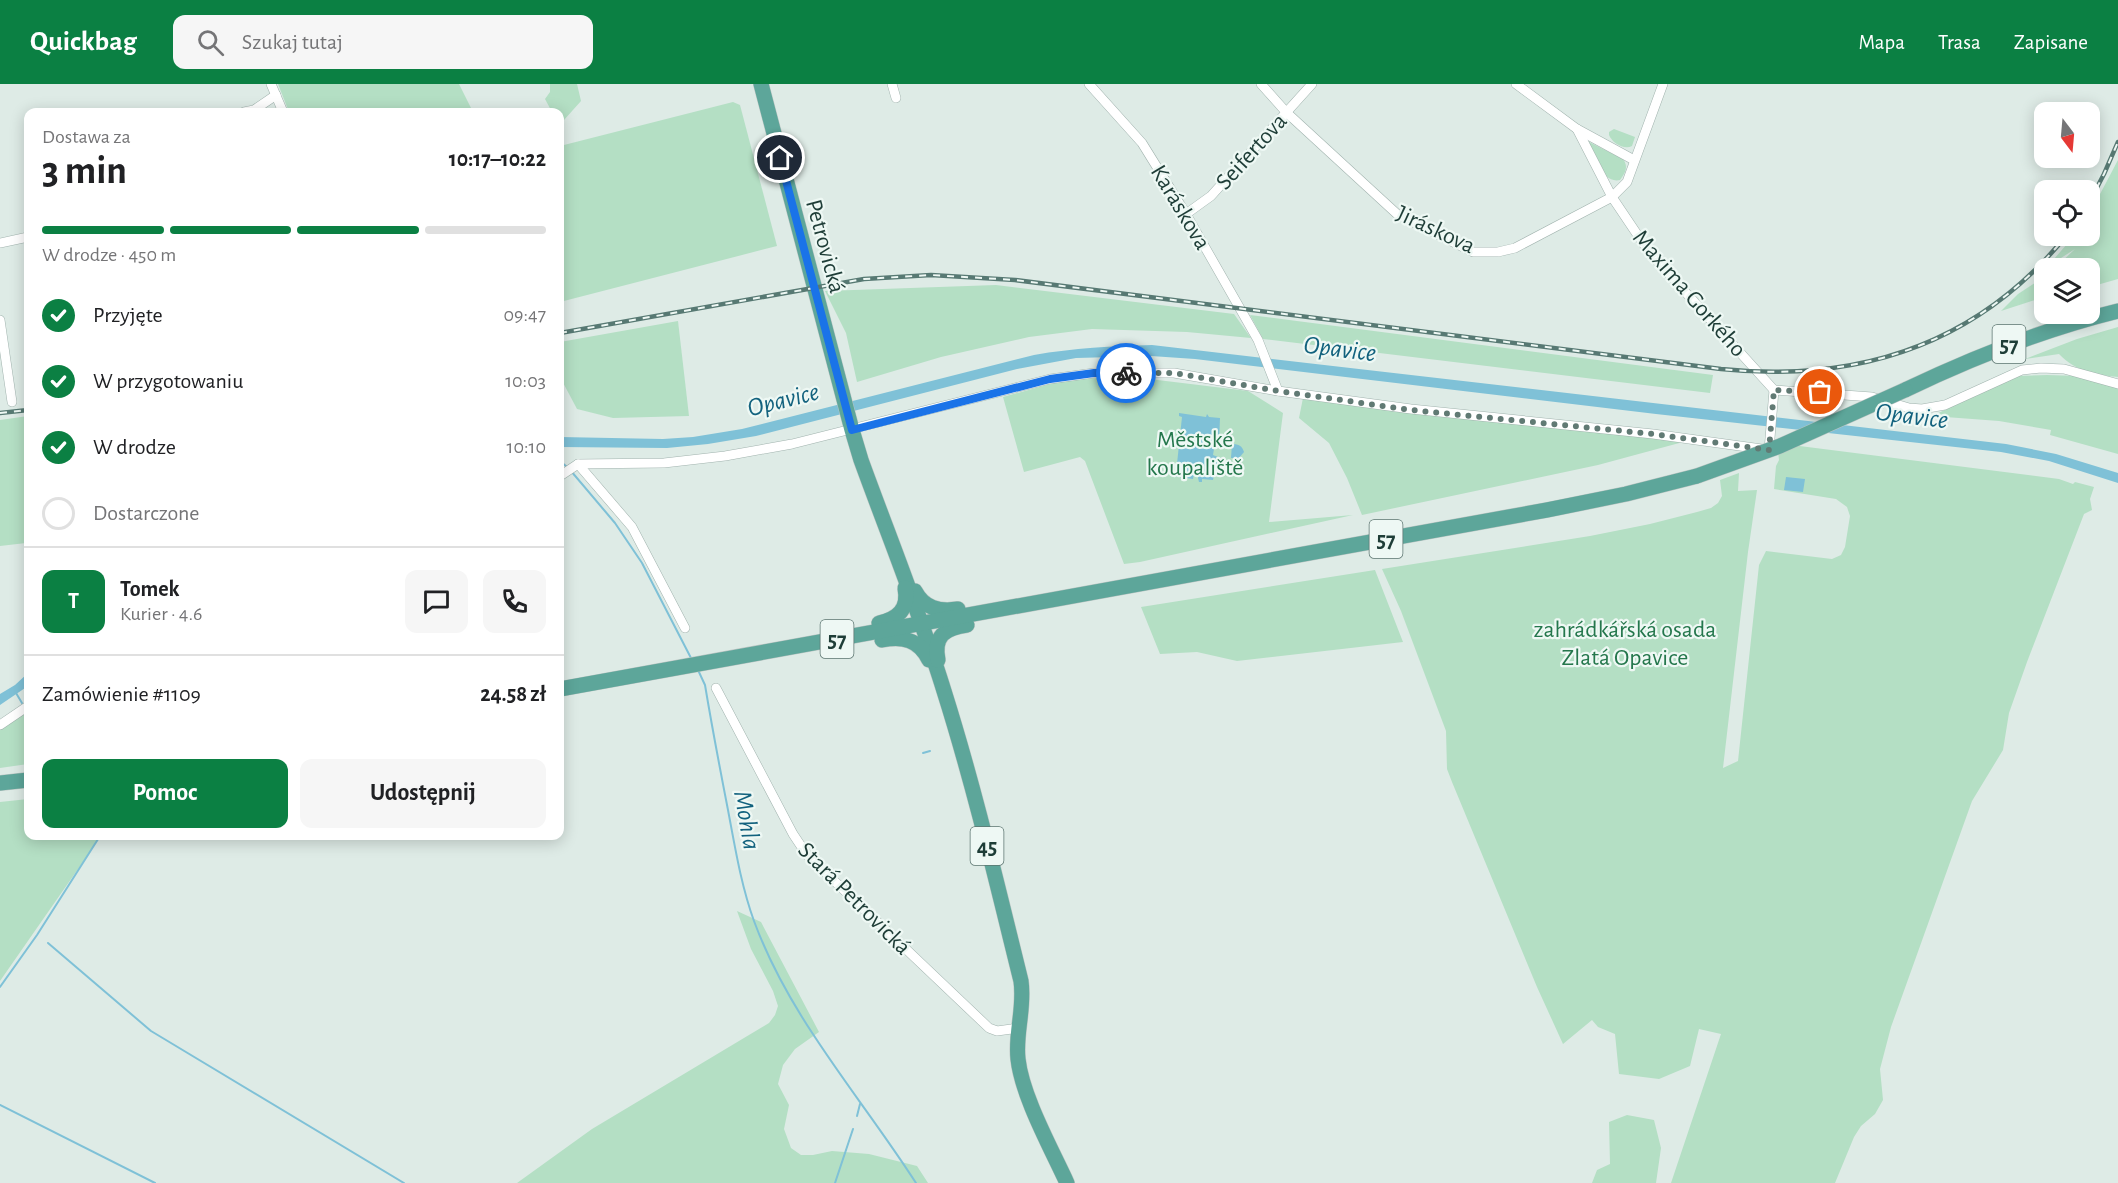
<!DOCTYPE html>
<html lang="pl">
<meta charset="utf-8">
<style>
body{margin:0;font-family:"Alegreya Sans",sans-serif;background:#f6f6f6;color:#202124;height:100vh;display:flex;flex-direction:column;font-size:22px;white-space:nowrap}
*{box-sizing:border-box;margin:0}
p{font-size:20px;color:#757577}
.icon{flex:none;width:33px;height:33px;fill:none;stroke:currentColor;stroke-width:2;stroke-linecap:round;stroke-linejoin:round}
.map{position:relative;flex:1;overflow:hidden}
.side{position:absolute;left:24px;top:24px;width:540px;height:732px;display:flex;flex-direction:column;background:#fff;border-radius:12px;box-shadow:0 3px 15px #0003}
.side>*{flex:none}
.needle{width:39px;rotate:164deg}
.buttons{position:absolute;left:2034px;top:18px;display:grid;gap:12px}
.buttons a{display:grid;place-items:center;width:66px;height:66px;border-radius:12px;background:#fff;box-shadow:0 3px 15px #0003;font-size:30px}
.pin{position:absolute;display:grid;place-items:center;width:51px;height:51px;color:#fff;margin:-26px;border:3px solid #fff;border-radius:50%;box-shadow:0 2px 6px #0007}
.courier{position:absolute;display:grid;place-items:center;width:60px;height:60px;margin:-30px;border:4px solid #1a73e8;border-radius:50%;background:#fff;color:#222;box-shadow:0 2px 8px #0007}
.head em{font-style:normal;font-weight:600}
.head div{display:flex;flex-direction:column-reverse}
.head{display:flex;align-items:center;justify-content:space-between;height:102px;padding:0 18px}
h1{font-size:39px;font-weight:600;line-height:45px}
.bar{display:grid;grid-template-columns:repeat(4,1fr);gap:9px 6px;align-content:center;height:72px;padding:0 18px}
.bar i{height:8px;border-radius:4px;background:#e0e0e0}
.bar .on{background:#0b8043}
.bar p{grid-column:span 4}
.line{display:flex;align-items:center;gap:15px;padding:0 18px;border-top:2px solid #e0e0e0}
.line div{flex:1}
.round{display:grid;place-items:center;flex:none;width:63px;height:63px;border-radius:12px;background:#f6f6f6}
ol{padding:0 18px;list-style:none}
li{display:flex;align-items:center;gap:18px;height:66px}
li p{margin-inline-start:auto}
li .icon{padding:6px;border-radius:50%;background:#0b8043;color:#fff;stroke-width:4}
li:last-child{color:#757577}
li i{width:33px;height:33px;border:3px solid #e0e0e0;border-radius:50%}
.cta{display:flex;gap:12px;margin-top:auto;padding:12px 18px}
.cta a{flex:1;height:69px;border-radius:12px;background:#0b8043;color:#fff;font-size:24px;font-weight:600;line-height:69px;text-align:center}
.cta a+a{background:#f6f6f6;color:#202124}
header{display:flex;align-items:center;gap:36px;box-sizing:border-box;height:84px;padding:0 30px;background:#0b8043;color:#fff}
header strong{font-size:28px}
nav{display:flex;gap:33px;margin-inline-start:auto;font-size:21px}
.search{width:420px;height:54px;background:#f6f6f6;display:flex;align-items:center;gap:15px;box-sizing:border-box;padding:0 21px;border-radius:12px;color:#757577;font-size:22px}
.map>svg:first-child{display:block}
.green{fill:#b4dfc4}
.water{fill:#7fc1d7}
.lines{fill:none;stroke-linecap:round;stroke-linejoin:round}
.stream{stroke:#7fc1d7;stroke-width:2}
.street-casing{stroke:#a1b3ae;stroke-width:10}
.primary-casing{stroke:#bcc5c3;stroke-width:16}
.street{stroke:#fff;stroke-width:9}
.primary{stroke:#5da69a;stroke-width:15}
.rail-casing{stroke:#577973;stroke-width:4.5}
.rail{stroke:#eef8f4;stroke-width:2;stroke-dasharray:7;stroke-linecap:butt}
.primary-bridge-casing{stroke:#bcc5c3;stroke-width:16;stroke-linecap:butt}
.primary-bridge{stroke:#5da69a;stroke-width:15}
.done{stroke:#617a74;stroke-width:6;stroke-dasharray:0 10.8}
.route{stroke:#1a73e8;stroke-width:8}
.labels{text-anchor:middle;stroke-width:4.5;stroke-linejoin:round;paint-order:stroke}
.shield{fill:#eef8f4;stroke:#5c7570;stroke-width:1.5}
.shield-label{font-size:22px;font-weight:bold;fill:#1e3d37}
.street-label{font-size:24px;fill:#1e3d37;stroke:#eef8f4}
.park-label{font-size:24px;fill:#24774c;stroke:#eef8f4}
.water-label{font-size:26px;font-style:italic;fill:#12627e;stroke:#eef8f4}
</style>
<header>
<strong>Quickbag</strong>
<div class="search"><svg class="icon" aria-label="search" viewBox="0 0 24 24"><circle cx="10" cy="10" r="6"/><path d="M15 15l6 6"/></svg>Szukaj tutaj</div>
<nav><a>Mapa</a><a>Trasa</a><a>Zapisane</a></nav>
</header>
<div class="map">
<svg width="2118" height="1099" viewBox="0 0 2118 1099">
<rect width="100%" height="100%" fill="#deebe6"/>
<g class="green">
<path d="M278,0h181l14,28h-184z"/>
<path d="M550,0h27l4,17 -17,19h-4v-8h-8l-7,-13 5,-7z"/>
<path d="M733,18l7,3 37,141 -217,56v-156z"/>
<path d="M1614,45l21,8 -3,9c-8,4 -20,-3 -23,-11v-3z"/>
<path d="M1589,58l34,17c6,8 2,14 -3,21 -18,4 -25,-24 -32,-37z"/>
<path d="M2118,76v119l-28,8v-19h-35l20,-19 -28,18 27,-31h16v-23z"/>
<path d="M2044,193v20l-43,14 17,-17z"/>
<path d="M996,201l238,29 17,24 -64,-6 -95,-3 -63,8 -88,20 -84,25 -11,-49 -21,-42z"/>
<path d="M1250,231l463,60 -3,18 -447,-54z"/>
<path d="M678,237l11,95 -76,2 -36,-9 -17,-32v-35z"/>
<path d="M2118,243v50c-22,-2 -43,-6 -59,-23l-34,5 52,-20z"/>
<path d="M2047,291l31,1 40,12v66l-68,-19 1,-5 -52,-9 -67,-5 85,-40z"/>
<path d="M1133,293l115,14 35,22 -14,109 84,-7 -213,47 -16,2 -39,-103 -5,-4 -56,15 -21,-75 65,-18z"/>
<path d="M1303,314l380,44 -85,23 -236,50 -15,-37 -18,-35 -30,-25z"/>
<path d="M28,332v142l-2,-15 -26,3v-126z"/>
<path d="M1777,359l282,36 14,5 2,-2 19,5 -4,12 2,11 -8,4 -57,148 -18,51 -6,37 -31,51 -81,226 -11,42 3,31 -8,14 -14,12 -7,11 -19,46h-164l50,-149 -22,-5 -9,37 -31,13 -40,-5 -4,-40 -17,-7 -6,-7 -29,24 -26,-57 -85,-205 -5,-13 -1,-38 -45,-120 -19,-42 208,-33 60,-12 47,-12 14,-4 7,-5 4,-7 -2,-16 19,-7 -1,18 19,-1 -9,62 -25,216 15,-7 21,-196 7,-14 66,8 9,-4 4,-8 5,-31 -3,-9 -11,-8 -62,-10 2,-23 3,-6z"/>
<path d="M1375,486l28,72 -166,19 -40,-9 -37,2 -19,-47z"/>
<path d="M28,626v54l-28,4v-40z"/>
<path d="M28,715v37h73l-101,145v-179z"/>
<path d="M737,827l24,11 58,110 -24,17 -12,16 -5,19 11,21 -5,24 7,19 10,7h12l19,-4 37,3 48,12 11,17h-411l75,-54 177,-106 6,-8 3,-9 -5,-15 -22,-42z"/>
<path d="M1627,1031l27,5 7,28 -5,35h-64l5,-13 13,-6 -1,-42z"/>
</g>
<g class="water">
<path d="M1152,261l854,99 50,10 62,19v10l-69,-22 -48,-9 -345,-38 -461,-55 -44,-3 -75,2 -59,11 -261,67 -48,8 -41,4 -107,-1v-10l103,2 30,-2 49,-8 292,-74c39,-7 79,-9 118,-10z"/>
<path d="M1179,329l27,4 1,-3 2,3 11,1 -1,24 -4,1 -2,12 5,2 -5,23 -11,-1v3h-3l-2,-8h-3l-1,5 -21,-3v-2l4,-1 6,-56 -3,-1z"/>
<path d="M1232,360c7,0 10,2 12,8l-5,6h-8z"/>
<path d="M1786,393l19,2 -2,13 -19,-2z"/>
<path d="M28,589v13l-28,19v-11l15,-9z"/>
</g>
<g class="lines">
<g class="stream">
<path d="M560,377l7,6"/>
<path d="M571,387l44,52 27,40 50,97"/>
<path d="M698,586l7,15c7,42 15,84 23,125 7,37 13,75 26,111 36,98 107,176 162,262"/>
<path d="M16,609l6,10"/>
<path d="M923,669l7,-2"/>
<path d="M48,859l103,88 253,152"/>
<path d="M0,903l37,-52 63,-99"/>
<path d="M0,1021l155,78"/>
<path d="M857,1032l3,-12"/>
<path d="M835,1099l18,-54"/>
</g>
<g class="street-casing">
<g id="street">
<path d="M271,0l12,28"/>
<path d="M892,0l4,14"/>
<path d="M1089,0l53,59 44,71 72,126 20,51"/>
<path d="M1261,0l25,28 111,102 76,38h25l17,-4 97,-51 15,-15 36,-98"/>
<path d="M1516,0l61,45 57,31"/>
<path d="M244,28l10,-2 22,-15"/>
<path d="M1577,45l35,68 37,55 125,138"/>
<path d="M1186,130l25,-18 101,-112"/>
<path d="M0,159l28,-6"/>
<path d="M0,236l12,82"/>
<path d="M1774,306l98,7 37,11 13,1 23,-4 77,-35 19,-2 23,1 54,15"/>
<path d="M578,380l54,63 53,101"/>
<path d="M560,392l18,-12 86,-1 61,-7 67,-12 258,-65 44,-6h80l104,18 133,18 242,25 116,16 5,-60"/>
<path d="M716,604l77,146 14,21 182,173 8,3 22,-3"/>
<path d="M0,641l28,-19"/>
</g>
</g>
<g class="primary-casing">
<g id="primary">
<path d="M761,0l91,346 9,30c28,77 59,153 83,231 30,95 53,193 77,290 4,27 -6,52 -3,78 4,37 33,89 49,124"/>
<path d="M1905,306c69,-33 139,-61 213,-79"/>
<path d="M915,507c9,17 24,21 43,18"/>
<path d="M879,539c19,-4 30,-14 26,-35"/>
<path d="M882,556c20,-4 37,-1 47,20"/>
<path d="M938,576c-5,-24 7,-32 29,-35"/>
<path d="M560,605l987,-179 79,-16 71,-18"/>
<path d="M0,699l28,-3"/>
</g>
</g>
<use href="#street" class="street"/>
<use href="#primary" class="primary"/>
<g class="rail-casing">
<g id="rail">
<path d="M2090,117l14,-27 14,-32"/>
<path d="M560,249l304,-54 67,-4 84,5 706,89c137,14 256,-24 345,-133"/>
<path d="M0,329l28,-3"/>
</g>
</g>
<use href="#rail" class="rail"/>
<g class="primary-bridge-casing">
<path id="primary-bridge" d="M1697,392l83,-30 125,-56"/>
</g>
<use href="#primary-bridge" class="primary-bridge"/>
</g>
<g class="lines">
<path class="done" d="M1126,289h48l104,18 133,19 242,24 116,16 5,-60 46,2"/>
<path class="route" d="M780,74l72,272 198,-51 44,-6h32"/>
</g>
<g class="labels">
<g class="shield">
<rect x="1992.5" y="241" width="33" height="38" rx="4.5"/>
<rect x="1369.5" y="436" width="33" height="38" rx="4.5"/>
<rect x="820.5" y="536" width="33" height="38" rx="4.5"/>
<rect x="970.5" y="743" width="33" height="38" rx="4.5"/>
</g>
<g class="shield-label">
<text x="2009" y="268">57</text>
<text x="1386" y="463">57</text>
<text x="837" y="563">57</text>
<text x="987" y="770">45</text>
</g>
<g class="street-label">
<text transform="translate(1251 67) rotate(-48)" y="8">Seifertova</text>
<text transform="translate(1181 123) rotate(59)" y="8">Karáskova</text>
<text transform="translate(1436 145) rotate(25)" y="8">Jiráskova</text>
<text transform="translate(826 162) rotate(75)" y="8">Petrovická</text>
<text transform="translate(1690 209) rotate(49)" y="8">Maxima Gorkého</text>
<text transform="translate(855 814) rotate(45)" y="8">Stará Petrovická</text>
</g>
<g class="park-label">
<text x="1195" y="363">Městské<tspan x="1195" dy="28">koupaliště</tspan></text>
<text x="1625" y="553">zahrádkářská osada<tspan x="1625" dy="28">Zlatá Opavice</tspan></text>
</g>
<g class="water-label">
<text transform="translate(1340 264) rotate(7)" y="9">Opavice</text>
<text transform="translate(783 315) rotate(-14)" y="9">Opavice</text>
<text transform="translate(1912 331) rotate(7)" y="9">Opavice</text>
<text transform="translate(748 736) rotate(80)" y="9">Mohla</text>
</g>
</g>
</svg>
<div class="buttons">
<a><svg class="needle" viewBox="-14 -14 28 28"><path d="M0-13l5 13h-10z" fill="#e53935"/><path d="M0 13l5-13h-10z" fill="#757577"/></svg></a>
<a><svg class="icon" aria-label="locate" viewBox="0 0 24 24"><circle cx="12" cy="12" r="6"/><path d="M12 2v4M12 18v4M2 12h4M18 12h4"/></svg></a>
<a><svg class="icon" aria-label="layers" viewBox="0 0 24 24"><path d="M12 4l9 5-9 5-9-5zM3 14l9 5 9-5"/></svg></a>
</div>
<div class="pin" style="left:1820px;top:308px;background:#ea580c"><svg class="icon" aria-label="bag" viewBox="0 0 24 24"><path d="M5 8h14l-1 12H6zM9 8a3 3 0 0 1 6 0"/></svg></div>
<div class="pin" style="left:780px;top:74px;background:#1f2937"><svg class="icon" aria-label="home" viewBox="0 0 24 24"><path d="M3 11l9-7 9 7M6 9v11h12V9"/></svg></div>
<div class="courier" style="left:1126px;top:289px"><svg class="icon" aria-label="bike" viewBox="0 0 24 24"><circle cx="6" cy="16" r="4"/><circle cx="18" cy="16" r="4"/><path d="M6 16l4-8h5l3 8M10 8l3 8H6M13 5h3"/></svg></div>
<section class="side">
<div class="head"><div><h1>3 min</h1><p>Dostawa za</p></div><em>10:17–10:22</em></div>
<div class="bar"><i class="on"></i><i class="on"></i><i class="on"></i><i></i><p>W drodze · 450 m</p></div>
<ol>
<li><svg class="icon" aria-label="check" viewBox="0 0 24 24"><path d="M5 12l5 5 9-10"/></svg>Przyjęte<p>09:47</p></li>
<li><svg class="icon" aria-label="check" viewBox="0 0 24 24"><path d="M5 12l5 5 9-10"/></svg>W przygotowaniu<p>10:03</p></li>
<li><svg class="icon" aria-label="check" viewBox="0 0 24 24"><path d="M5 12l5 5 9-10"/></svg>W drodze<p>10:10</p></li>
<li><i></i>Dostarczone</li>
</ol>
<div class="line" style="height:108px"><b class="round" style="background:#0b8043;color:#fff">T</b><div><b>Tomek</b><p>Kurier · 4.6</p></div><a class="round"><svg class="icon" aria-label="chat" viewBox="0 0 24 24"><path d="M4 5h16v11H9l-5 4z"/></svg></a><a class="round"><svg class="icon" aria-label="phone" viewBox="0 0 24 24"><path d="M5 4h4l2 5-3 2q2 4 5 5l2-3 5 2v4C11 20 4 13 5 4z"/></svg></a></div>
<div class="line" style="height:78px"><div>Zamówienie #1109</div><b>24.58 zł</b></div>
<div class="cta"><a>Pomoc</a><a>Udostępnij</a></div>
</section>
</div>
